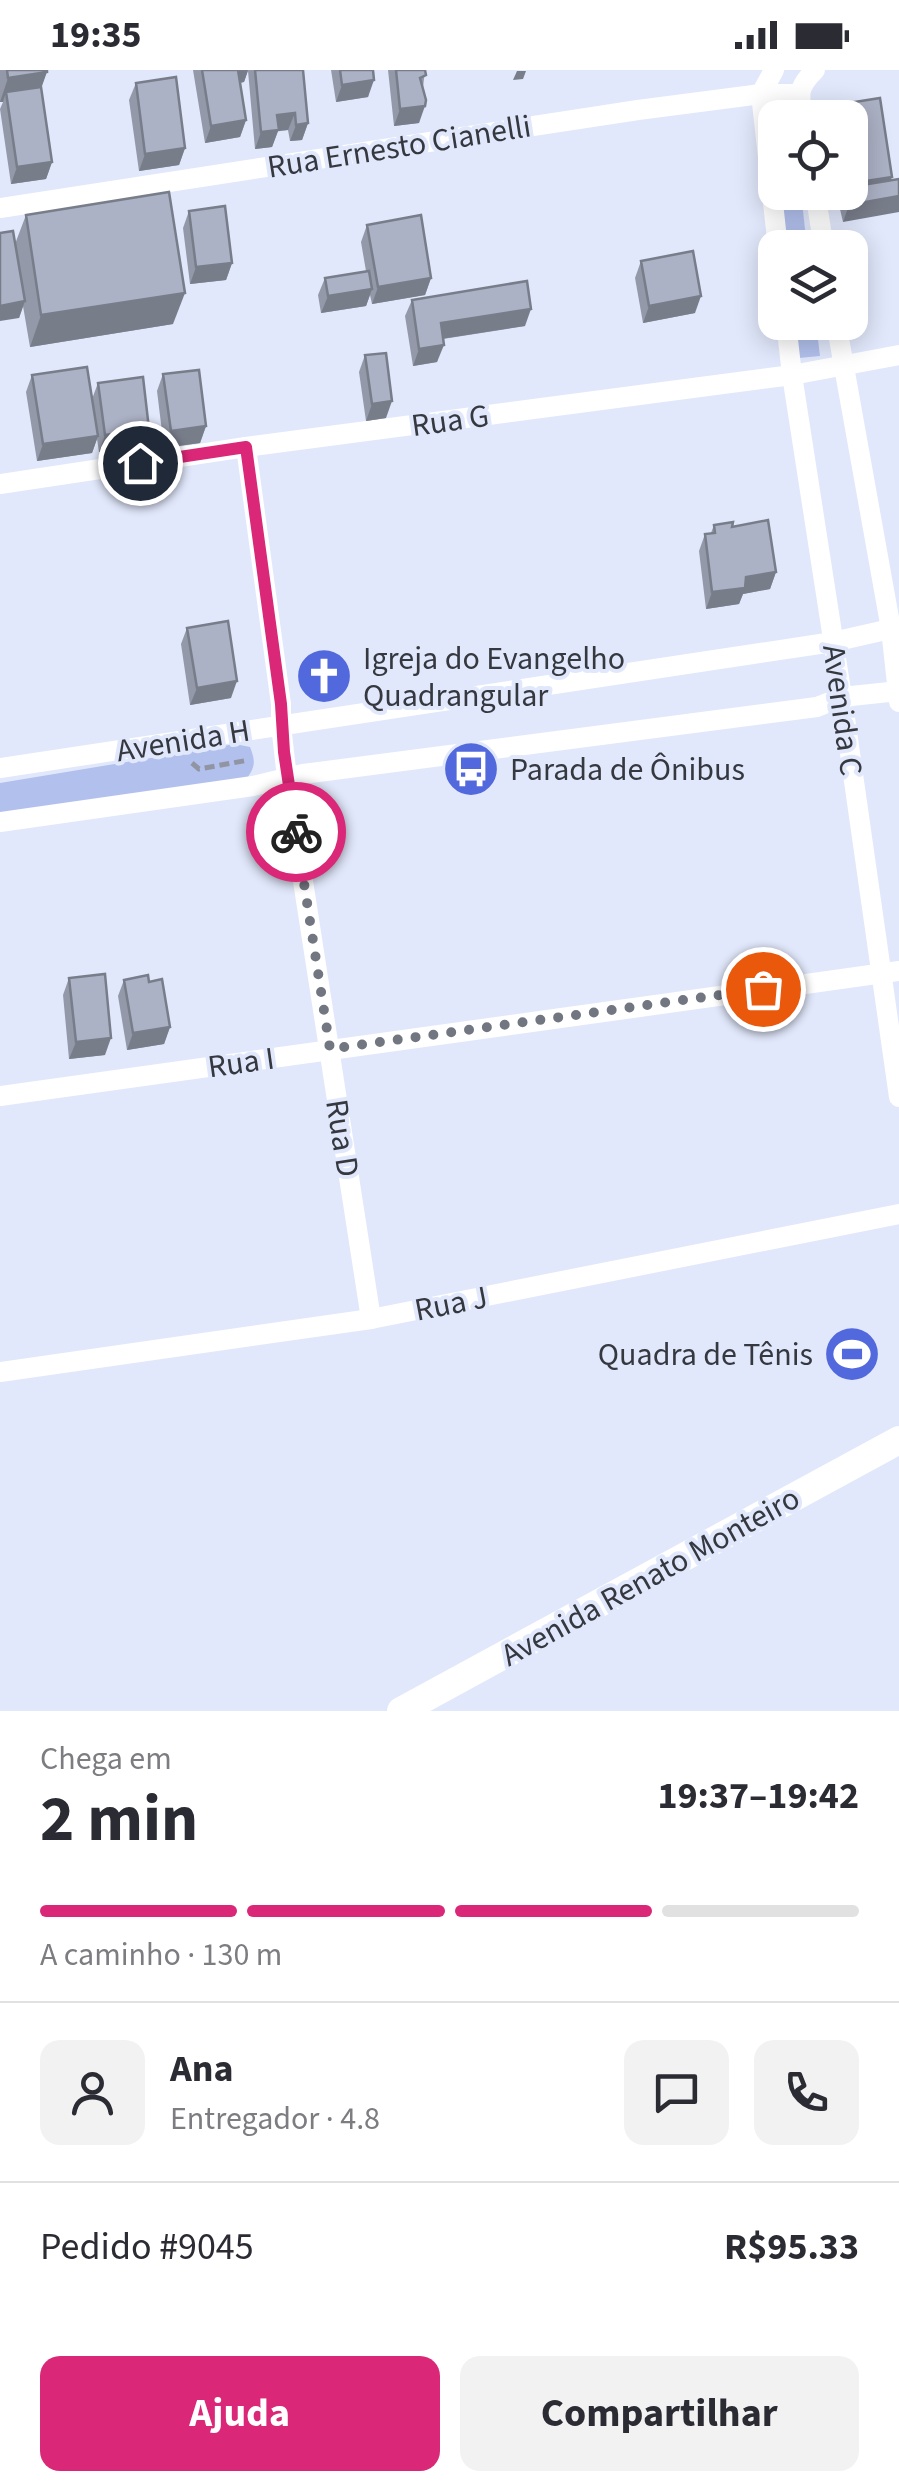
<!DOCTYPE html>
<html lang="pt">
<meta charset="utf-8">
<style>
body{margin:0;font-family:"Source Sans 3",sans-serif;background:#f2f2f3;color:#2b2b33;height:100vh;display:flex;flex-direction:column;font-size:38px;white-space:nowrap}
*{box-sizing:border-box;margin:0}
p{font-size:32px;color:#7c7c81}
.icon{flex:none;width:55px;height:55px;fill:none;stroke:currentColor;stroke-width:2;stroke-linecap:round;stroke-linejoin:round}
.map{position:relative;height:1641px;overflow:hidden}
.panel{display:flex;flex-direction:column;background:#fff;flex:1}
.panel>*{flex:none}
.tools{position:absolute;left:758px;top:30px;display:grid;gap:20px}
.tools a{display:grid;place-items:center;width:110px;height:110px;border-radius:20px;background:#fff;box-shadow:0 5px 25px #0003;font-size:50px}
.pin{position:absolute;display:grid;place-items:center;width:85px;height:85px;color:#fff;margin:-42px;border:5px solid #fff;border-radius:50%;box-shadow:0 2px 10px #0007}
.courier{position:absolute;display:grid;place-items:center;width:100px;height:100px;margin:-50px;border:8px solid #db2777;border-radius:50%;background:#fff;color:#222;box-shadow:0 2px 12px #0007}
.head em{font-style:normal;font-weight:700}
.head div{display:flex;flex-direction:column-reverse}
.head{display:flex;align-items:center;justify-content:space-between;height:170px;padding:0 40px}
h1{font-size:65px;font-weight:700;line-height:75px}
.bar{display:grid;grid-template-columns:repeat(4,1fr);gap:15px 10px;align-content:center;height:120px;padding:0 40px}
.bar i{height:12px;border-radius:8px;background:#e1e1e2}
.bar .active{background:#db2777}
.bar p{grid-column:span 4}
.line{display:flex;align-items:center;gap:25px;padding:0 40px;border-top:2px solid #e1e1e2}
.line div{flex:1}
.round{display:grid;place-items:center;flex:none;width:105px;height:105px;border-radius:20px;background:#f2f2f3}
.action{display:flex;gap:20px;margin-top:auto;padding:20px 40px}
.action a{flex:1;height:115px;border-radius:20px;background:#db2777;color:#fff;font-size:40px;font-weight:700;line-height:115px;text-align:center}
.action a+a{background:#f2f2f3;color:#2b2b33}
.status{display:flex;justify-content:space-between;align-items:center;height:70px;padding:0 50px;background:#fff;direction:ltr}
.status svg{height:28px;fill:currentColor}
.map>svg:first-child{display:block}
.green{fill:#b2c0ed}
.lines{fill:none;stroke-linecap:round;stroke-linejoin:round}
.path{stroke:#9195a3;stroke-width:5;stroke-dasharray:10 5;stroke-linecap:butt}
.minor{stroke:#fff;stroke-width:20}
.tertiary{stroke:#fff;stroke-width:28}
.wall{fill:#9499a9}
.shaded-wall{fill:#787d8a}
.building{fill:#acb2c5;stroke:#787d8a;stroke-width:2.5}
.done{stroke:#727681;stroke-width:10;stroke-dasharray:0 18}
.route{stroke:#db2777;stroke-width:12}
.labels{text-anchor:middle;stroke-width:8;stroke-linejoin:round;paint-order:stroke}
.street-label{font-size:32px;fill:#363840;stroke:#e1e8fb}
.poi-label{font-size:32px;fill:#363840;stroke:#e1e8fb;text-anchor:start}
</style>
<div class="status"><b>19:35</b><svg viewBox="0 0 49 12"><path d="M0 12V9h3v3zM5 12V6h3v6zM10 12V3h3v9zM15 12V0h3v12zM26 1h20v11H26zM47 4h2v5h-2z"/></svg></div>
<div class="map">
<svg width="899" height="1641" viewBox="0 0 899 1641">
<rect width="100%" height="100%" fill="#e1e8fb"/>
<g class="green">
<path d="M779,123h22l6,54h-22z"/>
<path d="M794,253h22l4,33 -21,2z"/>
<path d="M235,674l15,3c5,13 6,19 -3,31l-247,38v-33z"/>
</g>
<g class="lines">
<path class="path" d="M192,693l7,6 50,-9"/>
<g class="minor">
<path d="M774,0l-13,24 17,154"/>
<path d="M803,48c-4,-24 -6,-30 12,-48"/>
<path d="M815,122l9,56"/>
<path d="M0,138l638,-98 123,-16h38"/>
<path d="M786,252l6,53 50,322 57,400"/>
<path d="M836,252l55,307 8,73"/>
<path d="M246,377l35,257v21l6,53 84,541"/>
<path d="M0,414l246,-37 546,-72 107,-20"/>
<path d="M0,698l833,-126 66,-15"/>
<path d="M0,752l253,-36 50,-12 514,-67 25,-10 57,-6"/>
<path d="M0,1026l899,-125"/>
<path d="M0,1302l371,-53 528,-105"/>
</g>
<path class="tertiary" d="M401,1641l498,-271"/>
</g>
<g class="wall">
<path d="M0,0h47l-6,18 11,74 -6,17 -35,5 -11,-75 3,-7h-3z"/>
<path d="M193,0h110l5,53 -6,17 -12,1 -2,-11 -10,1 -6,16 -17,2 -7,-78 -4,11 -4,1 6,37 -6,17 -35,6z"/>
<path d="M331,0h42l-5,27 -32,5z"/>
<path d="M388,0h37l-6,53 -25,3z"/>
<path d="M136,13l49,65 -6,17 -40,6 -10,-71z"/>
<path d="M842,34l50,73 -49,45 -4,-17 5,-13h6v-74h-13z"/>
<path d="M189,141l43,52 -6,17 -36,4 -7,-56z"/>
<path d="M26,145l147,109 -143,23 -7,-41 -4,12 -4,-74z"/>
<path d="M367,155l64,53 -6,17 -53,9 -2,-9 -4,11 -45,7 -3,-18 7,-17 41,-7 -5,-29z"/>
<path d="M641,191l54,52 -52,10 -8,-45z"/>
<path d="M412,230l113,26 -82,13 -6,23 -24,4 -8,-50z"/>
<path d="M365,285l21,63 -20,3 -7,-49z"/>
<path d="M163,304l43,52 -6,17 -36,5 -7,-57z"/>
<path d="M32,305l60,24 6,-16 51,46 -6,17 -44,6 -2,-13 -5,14 -55,8 -11,-69z"/>
<path d="M714,455l18,2 44,45 -6,17 -27,5 -4,10 -33,5 -7,-58 6,-17 6,-1z"/>
<path d="M187,558l44,70 -41,7 -9,-61z"/>
<path d="M69,908l36,77 -36,4 -6,-64z"/>
<path d="M124,910l25,2 21,45 -6,17 -37,6 -9,-54z"/>
</g>
<g class="shaded-wall">
<path d="M236,0h12l-4,12 -13,2z"/>
<path d="M517,1h9l-3,8 -10,1z"/>
<path d="M47,2l-9,25 -32,-5 -3,10h-3l8,-24z"/>
<path d="M374,10l-6,17 -32,5 6,-17z"/>
<path d="M425,36l-6,17 -25,3 6,-17z"/>
<path d="M295,43l-7,17 -10,1 -6,16 -17,2 6,-17 16,-17z"/>
<path d="M246,50l-6,17 -35,6 6,-17z"/>
<path d="M308,53l-6,17 -12,1 6,-16z"/>
<path d="M185,78l-6,17 -40,6 6,-17z"/>
<path d="M52,92l-6,17 -35,5 6,-17z"/>
<path d="M892,107l-7,17 -38,6 6,-17z"/>
<path d="M899,126v16l-56,10 6,-17z"/>
<path d="M232,193l-6,17 -36,4 6,-17z"/>
<path d="M431,208l-6,17 -53,9 6,-17z"/>
<path d="M372,219l-6,17 -45,7 7,-17z"/>
<path d="M185,223l-12,31 -143,23 11,-32z"/>
<path d="M701,226l-6,17 -52,10 6,-17z"/>
<path d="M25,231l-6,17 -19,3v-15z"/>
<path d="M531,239l-6,17 -91,14 7,-17z"/>
<path d="M444,275l-7,17 -24,4 6,-17z"/>
<path d="M392,331l-6,17 -20,3 6,-17z"/>
<path d="M206,356l-6,17 -36,5 7,-17z"/>
<path d="M149,359l-6,17 -44,6 6,-17z"/>
<path d="M98,366l-6,17 -55,8 6,-17z"/>
<path d="M776,502l-6,17 -27,5 -4,10 -33,5 6,-17 34,-15z"/>
<path d="M237,611l-6,17 -41,7 7,-17z"/>
<path d="M170,957l-6,17 -37,6 6,-17z"/>
<path d="M111,968l-6,17 -36,4 7,-17z"/>
</g>
<g class="building">
<path d="M7,0h40v2l-39,6z"/>
<path d="M202,0h36l8,50 -35,6z"/>
<path d="M255,0h48l5,53 -12,2 -1,-12 -18,2 2,15 -18,2z"/>
<path d="M340,0h33l1,10 -32,5z"/>
<path d="M396,0h29l1,5 -6,3 6,22 -1,6 -25,3z"/>
<path d="M176,7l9,71 -40,6 -9,-71z"/>
<path d="M41,17l11,75 -35,5 -11,-75z"/>
<path d="M880,28l12,79 -39,6 -3,-23v-42h-6l-2,-14z"/>
<path d="M899,109v17l-50,9 -3,-13h4v-5z"/>
<path d="M169,122l16,101 -144,22 -15,-100z"/>
<path d="M225,136l7,57 -36,4 -7,-56z"/>
<path d="M421,145l10,63 -53,9 -11,-62z"/>
<path d="M13,161l12,70 -25,5v-73z"/>
<path d="M693,181l8,45 -52,10 -8,-45z"/>
<path d="M369,201l3,18 -44,7 -3,-18z"/>
<path d="M527,211l4,28 -90,14 3,22 -25,4 -7,-49z"/>
<path d="M386,283l6,48 -20,3 -7,-49z"/>
<path d="M87,297l11,69 -55,8 -11,-69z"/>
<path d="M199,300l7,56 -35,5 -8,-57z"/>
<path d="M143,307l6,52 -44,6 -7,-52z"/>
<path d="M768,450l8,52 -30,5 -1,11 -33,4 -7,-58 10,-1 -1,-8 19,-3 -1,5z"/>
<path d="M228,551l9,60 -40,7 -10,-60z"/>
<path d="M105,904l6,64 -35,4 -7,-64z"/>
<path d="M148,905l1,7 13,-3 8,48 -37,6 -9,-53z"/>
</g>
<g class="lines">
<path class="done" d="M296,762l34,217 433,-60"/>
<path class="route" d="M140,393l106,-16 35,257 3,48 12,80"/>
</g>
<defs>
<g id="church-disc" transform="scale(2.875)"><circle r="9.5" fill="#5268dd" stroke="#e1e8fb"/><path d="M-1.2-6h2.4v3.5h3.3v2.4h-3.3V6h-2.4V-.1h-3.3v-2.4h3.3Z" fill="#fff"/></g>
<g id="bus-disc" transform="scale(2.875)"><circle r="9.5" fill="#5268dd" stroke="#e1e8fb"/><path d="M-5-6H5V4H4V6H2V4H-2V6H-4V4H-5ZM-3.5-4V0h7V-4ZM-3.5 1.2v1.5H-2V1.2ZM2 1.2v1.5H3.5V1.2Z" fill="#fff"/></g>
<g id="stadium-disc" transform="scale(2.875)"><circle r="9.5" fill="#5268dd" stroke="#e1e8fb"/><path d="M0-5a6.5 5 0 1 0 0 10a6.5 5 0 1 0 0-10ZM-3.5-1.8h7v3.6h-7Z" fill="#fff"/></g>
</defs>
<g fill-rule="evenodd">
<use href="#church-disc" x="324" y="606"/>
<use href="#bus-disc" x="471" y="699"/>
<use href="#stadium-disc" x="852" y="1284"/>
</g>
<g class="labels">
<g class="street-label">
<text transform="translate(399 76) rotate(-9)" y="11">Rua Ernesto Cianelli</text>
<text transform="translate(450 350) rotate(-8)" y="11">Rua G</text>
<text transform="translate(843 640) rotate(82)" y="11">Avenida C</text>
<text transform="translate(183 670) rotate(-9)" y="11">Avenida H</text>
<text transform="translate(241 992) rotate(-8)" y="11">Rua I</text>
<text transform="translate(343 1068) rotate(81)" y="11">Rua D</text>
<text transform="translate(451 1233) rotate(-11)" y="11">Rua J</text>
<text transform="translate(650 1506) rotate(-29)" y="11">Avenida Renato Monteiro</text>
</g>
<g class="poi-label">
<text x="363" y="599">Igreja do Evangelho<tspan x="363" dy="37">Quadrangular</tspan></text>
<text x="510" y="710">Parada de Ônibus</text>
<text x="813" y="1295" text-anchor="end">Quadra de Tênis</text>
</g>
</g>
</svg>
<div class="tools">
<a><svg class="icon" aria-label="locate" viewBox="0 0 24 24"><circle cx="12" cy="12" r="6"/><path d="M12 2v4M12 18v4M2 12h4M18 12h4"/></svg></a>
<a><svg class="icon" aria-label="layers" viewBox="0 0 24 24"><path d="M12 4l9 5-9 5-9-5zM3 14l9 5 9-5"/></svg></a>
</div>
<div class="pin" style="left:763px;top:919px;background:#ea580c"><svg class="icon" aria-label="bag" viewBox="0 0 24 24"><path d="M5 8h14l-1 12H6zM9 8a3 3 0 0 1 6 0"/></svg></div>
<div class="pin" style="left:140px;top:393px;background:#1f2937"><svg class="icon" aria-label="home" viewBox="0 0 24 24"><path d="M3 11l9-7 9 7M6 9v11h12V9"/></svg></div>
<div class="courier" style="left:296px;top:762px"><svg class="icon" aria-label="bike" viewBox="0 0 24 24"><circle cx="6" cy="16" r="4"/><circle cx="18" cy="16" r="4"/><path d="M6 16l4-8h5l3 8M10 8l3 8H6M13 5h3"/></svg></div>
</div>
<section class="panel">
<div class="head"><div><h1>2 min</h1><p>Chega em</p></div><em>19:37–19:42</em></div>
<div class="bar"><i class="active"></i><i class="active"></i><i class="active"></i><i></i><p>A caminho · 130 m</p></div>
<div class="line" style="height:180px"><a class="round"><svg class="icon" aria-label="person" viewBox="0 0 24 24"><circle cx="12" cy="8" r="4"/><path d="M4 21q1-7 8-7t8 7"/></svg></a><div><b>Ana</b><p>Entregador · 4.8</p></div><a class="round"><svg class="icon" aria-label="chat" viewBox="0 0 24 24"><path d="M4 5h16v11H9l-5 4z"/></svg></a><a class="round"><svg class="icon" aria-label="phone" viewBox="0 0 24 24"><path d="M5 4h4l2 5-3 2q2 4 5 5l2-3 5 2v4C11 20 4 13 5 4z"/></svg></a></div>
<div class="line" style="height:130px"><div>Pedido #9045</div><b>R$95.33</b></div>
<div class="action"><a>Ajuda</a><a>Compartilhar</a></div>
</section>
